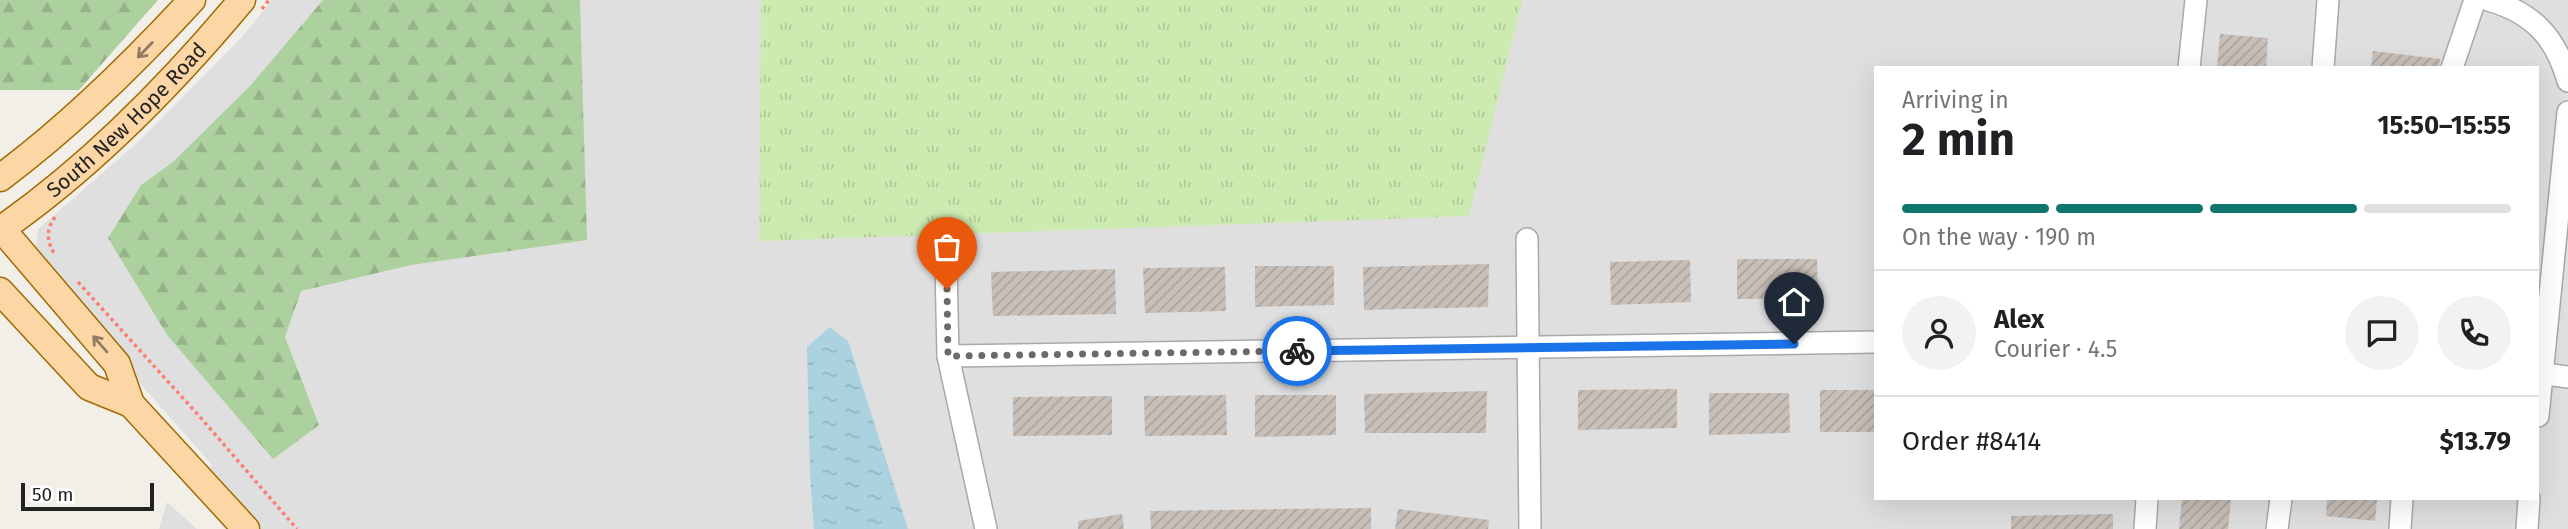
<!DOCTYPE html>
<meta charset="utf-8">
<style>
body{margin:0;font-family:"Fira Sans",sans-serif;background:#f2f2f2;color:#202124;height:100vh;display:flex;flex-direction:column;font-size:26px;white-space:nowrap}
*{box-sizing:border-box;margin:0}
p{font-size:23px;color:#757577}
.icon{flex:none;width:38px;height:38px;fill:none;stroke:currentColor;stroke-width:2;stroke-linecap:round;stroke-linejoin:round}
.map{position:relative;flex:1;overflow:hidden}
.drawer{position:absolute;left:1874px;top:66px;width:665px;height:434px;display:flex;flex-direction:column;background:#fff;border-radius:0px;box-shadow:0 7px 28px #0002}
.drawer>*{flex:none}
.scale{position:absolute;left:21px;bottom:18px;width:133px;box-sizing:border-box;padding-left:7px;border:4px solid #222;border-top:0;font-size:19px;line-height:24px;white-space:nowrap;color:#222;-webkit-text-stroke:5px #fff;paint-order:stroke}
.pin{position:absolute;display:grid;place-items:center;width:60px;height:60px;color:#fff;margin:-72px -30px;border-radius:50% 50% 50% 0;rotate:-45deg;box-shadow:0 0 7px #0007}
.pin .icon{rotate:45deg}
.courier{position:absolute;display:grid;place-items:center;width:70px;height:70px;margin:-35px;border:5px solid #1a73e8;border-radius:50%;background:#fff;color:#222;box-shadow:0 2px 9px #0007}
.head em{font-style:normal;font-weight:700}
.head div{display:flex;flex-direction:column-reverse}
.head{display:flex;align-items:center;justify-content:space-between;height:119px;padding:0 28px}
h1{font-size:46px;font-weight:700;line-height:52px}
.bar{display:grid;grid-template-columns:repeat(4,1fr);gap:10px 7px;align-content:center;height:84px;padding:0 28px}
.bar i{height:9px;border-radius:5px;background:#e0e0e0}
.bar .on{background:#0f766e}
.bar p{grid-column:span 4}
.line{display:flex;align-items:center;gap:18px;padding:0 28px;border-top:2px solid #e0e0e0}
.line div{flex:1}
.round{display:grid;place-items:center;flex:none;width:74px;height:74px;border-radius:37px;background:#f2f2f2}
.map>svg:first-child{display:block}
.residential{fill:#e0dfdf;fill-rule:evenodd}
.grass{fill:url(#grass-tufts)}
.forest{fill:url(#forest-firs)}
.water{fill:url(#water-ripples)}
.building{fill:url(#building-hatch)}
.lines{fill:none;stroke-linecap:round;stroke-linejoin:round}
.minor-casing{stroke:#a9a9a9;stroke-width:24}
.major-casing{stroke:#a06b00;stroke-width:29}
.path{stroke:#fa8072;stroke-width:3.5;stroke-dasharray:3.5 3.5;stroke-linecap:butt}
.minor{stroke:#fff;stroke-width:21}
.major{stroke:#fcd6a4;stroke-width:26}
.oneway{stroke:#8f7c63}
.done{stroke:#6b6a68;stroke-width:7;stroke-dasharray:0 12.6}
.route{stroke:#1a73e8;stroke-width:9}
.labels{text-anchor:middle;stroke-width:5;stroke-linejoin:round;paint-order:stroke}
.street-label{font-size:21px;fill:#222;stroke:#fff}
</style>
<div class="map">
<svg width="2568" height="529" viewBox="0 0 2568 529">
<defs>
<pattern id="grass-tufts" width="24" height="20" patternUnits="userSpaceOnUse" patternTransform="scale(1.75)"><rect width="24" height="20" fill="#cdebb0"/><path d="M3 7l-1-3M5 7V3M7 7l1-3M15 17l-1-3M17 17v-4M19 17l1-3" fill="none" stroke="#b0c997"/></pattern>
<pattern id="forest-firs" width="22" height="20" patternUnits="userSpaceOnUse" patternTransform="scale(1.75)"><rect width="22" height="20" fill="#add19e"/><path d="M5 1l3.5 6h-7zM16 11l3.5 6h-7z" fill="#95b388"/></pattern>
<pattern id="water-ripples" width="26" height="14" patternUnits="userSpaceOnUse" patternTransform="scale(1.75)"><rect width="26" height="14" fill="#aad3df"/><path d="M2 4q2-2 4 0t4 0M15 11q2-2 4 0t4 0" fill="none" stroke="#92b5bf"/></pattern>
<pattern id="building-hatch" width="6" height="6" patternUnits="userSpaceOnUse" patternTransform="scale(1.75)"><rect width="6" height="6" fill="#c7bfb8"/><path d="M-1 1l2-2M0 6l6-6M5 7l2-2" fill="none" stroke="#aba49e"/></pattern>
</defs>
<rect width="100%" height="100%" fill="#f2efe9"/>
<g class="residential">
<path d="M272,0h2296v529h-2309l-55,-53 8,-11 -178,-202 4,-34 99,-86 103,-104zM1876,68h662v431h-662z"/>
<path d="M167,502l30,27h-38z"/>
</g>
<path class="grass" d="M761,0h761l-53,216 -710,25z"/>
<g class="forest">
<path d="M0,0h158l-79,90h-79z"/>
<path d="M323,0h257l7,240 -176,25 -110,26 -16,46 34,88 -46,34 -106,-124 -59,-97 33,-53 32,-23 77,-76z"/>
</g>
<path class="water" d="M830,327l18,14 60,188h-94l-4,-55 -3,-127z"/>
<g class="building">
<path d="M2220,34l48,4 -2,30h-49z"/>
<path d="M2373,51l67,8 -1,9h-68z"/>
<path d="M1737,259h80l1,39 -81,1z"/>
<path d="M1690,260l1,42 -80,3 -1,-43z"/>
<path d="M1489,264l-1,43 -124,3 -1,-43z"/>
<path d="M1255,266h79v39l-79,2z"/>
<path d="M1225,267l1,44 -81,2 -2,-45z"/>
<path d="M1115,269l1,45 -123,2 -2,-44z"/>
<path d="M1677,389v39l-99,2v-40z"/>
<rect x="1820" y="390" width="56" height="42"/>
<path d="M1487,391l-1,42h-121l-1,-39z"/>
<path d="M1709,393h80l1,40 -81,2z"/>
<path d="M1226,395l1,40 -82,1 -1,-40z"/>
<path d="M1255,395h81v40l-81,2z"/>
<path d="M1112,396v39l-99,1v-39z"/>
<path d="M2182,499h49l-3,30h-49z"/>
<path d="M2327,499h50l-2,22 -49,-5z"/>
<path d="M1371,508v21h-220l-1,-18z"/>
<path d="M1398,509l91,11 -1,9h-93z"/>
<path d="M1122,514l2,15h-46v-8z"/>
<path d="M2113,514v15h-102v-13z"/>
</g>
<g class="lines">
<g class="minor-casing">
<g id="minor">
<path d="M2488,0c44,12 68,37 80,81"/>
<path d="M2189,68l7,-68"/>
<path d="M2323,68l5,-68"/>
<path d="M2452,68l23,-68"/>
<path d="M1527,239l3,290"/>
<path d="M946,265l2,91 38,173"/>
<path d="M948,356l928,-14"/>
<path d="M2538,373l30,4"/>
<path d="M2538,416l30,-304"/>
<path d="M2145,529l2,-30"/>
<path d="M2277,529l4,-30"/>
<path d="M2400,529l2,-30"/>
<path d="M2527,529l2,-30"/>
</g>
</g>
<g class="major-casing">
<g id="major">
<path d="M0,178c70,-52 133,-114 192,-178"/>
<path d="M0,227l117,137 14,40 115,125"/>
<path id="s1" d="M0,230c91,-63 171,-145 242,-230"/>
<path d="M0,291l89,96 42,17"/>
</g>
</g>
<g class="path">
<path d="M262,9l7,-9"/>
<path d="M55,217c-10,14 -8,24 0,38"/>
<path d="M78,282l122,135 97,112"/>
</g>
<use href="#minor" class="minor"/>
<use href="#major" class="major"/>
</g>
<defs><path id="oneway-shaft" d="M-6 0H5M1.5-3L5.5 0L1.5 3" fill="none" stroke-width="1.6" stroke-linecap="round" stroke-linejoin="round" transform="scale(1.75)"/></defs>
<g class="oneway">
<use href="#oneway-shaft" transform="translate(145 50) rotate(134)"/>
<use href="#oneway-shaft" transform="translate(100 344) rotate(-131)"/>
</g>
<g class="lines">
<path class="done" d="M947,289l1,67 349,-5"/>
<path class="route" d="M1297,351l497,-7"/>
</g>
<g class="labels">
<g class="street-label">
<text dy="7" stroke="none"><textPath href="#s1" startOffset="168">South New Hope Road</textPath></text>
</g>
</g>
</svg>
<div class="scale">50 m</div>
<div class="pin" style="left:947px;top:289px;background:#ea580c"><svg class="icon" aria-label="bag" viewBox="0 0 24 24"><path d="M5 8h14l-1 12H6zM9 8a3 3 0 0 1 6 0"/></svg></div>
<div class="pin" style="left:1794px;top:344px;background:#1f2937"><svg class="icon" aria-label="home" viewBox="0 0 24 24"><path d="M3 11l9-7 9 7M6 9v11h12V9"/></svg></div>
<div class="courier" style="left:1297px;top:351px"><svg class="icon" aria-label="bike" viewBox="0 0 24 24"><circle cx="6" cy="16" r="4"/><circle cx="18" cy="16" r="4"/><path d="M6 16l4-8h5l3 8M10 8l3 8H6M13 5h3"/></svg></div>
<section class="drawer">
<div class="head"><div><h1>2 min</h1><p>Arriving in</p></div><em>15:50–15:55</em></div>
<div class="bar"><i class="on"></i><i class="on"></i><i class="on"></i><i></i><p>On the way · 190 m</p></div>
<div class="line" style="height:126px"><a class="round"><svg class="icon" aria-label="person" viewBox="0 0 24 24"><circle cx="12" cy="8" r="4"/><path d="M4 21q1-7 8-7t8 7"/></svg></a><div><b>Alex</b><p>Courier · 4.5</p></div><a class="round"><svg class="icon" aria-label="chat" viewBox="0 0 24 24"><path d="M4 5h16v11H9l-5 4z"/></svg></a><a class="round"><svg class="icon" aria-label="phone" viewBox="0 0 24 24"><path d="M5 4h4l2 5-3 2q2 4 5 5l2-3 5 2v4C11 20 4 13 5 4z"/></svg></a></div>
<div class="line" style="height:91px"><div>Order #8414</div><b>$13.79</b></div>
</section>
</div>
